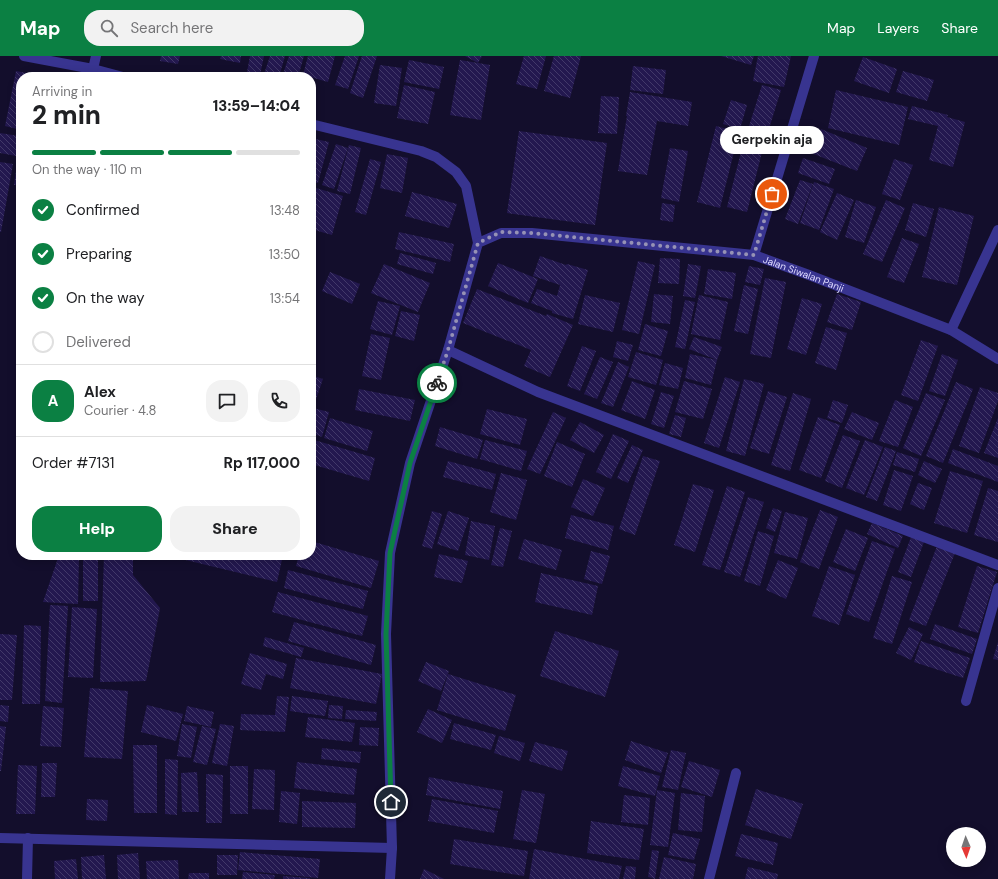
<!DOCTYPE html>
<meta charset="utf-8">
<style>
body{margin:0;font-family:"DM Sans",sans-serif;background:#f2f2f2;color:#202124;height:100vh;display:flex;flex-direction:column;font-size:15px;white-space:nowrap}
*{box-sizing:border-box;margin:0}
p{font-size:13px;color:#757577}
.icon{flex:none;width:22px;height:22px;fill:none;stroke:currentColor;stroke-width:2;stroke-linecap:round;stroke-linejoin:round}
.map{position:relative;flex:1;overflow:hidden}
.sheet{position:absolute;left:16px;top:16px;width:300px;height:488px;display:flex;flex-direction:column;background:#fff;border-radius:16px;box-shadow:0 2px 10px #0003}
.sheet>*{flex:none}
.needle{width:26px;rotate:178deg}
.fabs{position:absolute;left:946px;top:771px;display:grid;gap:8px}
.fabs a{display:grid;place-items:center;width:40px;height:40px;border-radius:50%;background:#fff;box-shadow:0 2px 10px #0003;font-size:20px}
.pin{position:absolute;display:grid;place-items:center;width:34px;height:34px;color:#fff;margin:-17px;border:2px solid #fff;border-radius:50%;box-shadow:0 1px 4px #0007}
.courier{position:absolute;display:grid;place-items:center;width:40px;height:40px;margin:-20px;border:3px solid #0b8043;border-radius:50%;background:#fff;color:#222;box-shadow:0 1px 5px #0007}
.bubble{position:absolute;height:28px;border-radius:14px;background:#fff;box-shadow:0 2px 10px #0003;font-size:13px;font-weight:800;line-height:28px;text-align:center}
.headline em{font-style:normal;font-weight:800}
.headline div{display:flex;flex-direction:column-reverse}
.headline{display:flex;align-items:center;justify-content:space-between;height:68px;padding:0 16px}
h1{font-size:26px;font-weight:800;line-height:30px}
.bar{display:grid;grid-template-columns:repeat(4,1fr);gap:6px 4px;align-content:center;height:48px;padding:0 16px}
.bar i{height:5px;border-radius:3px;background:#e0e0e0}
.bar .selected{background:#0b8043}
.bar p{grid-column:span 4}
.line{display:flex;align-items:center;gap:10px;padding:0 16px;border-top:1px solid #e0e0e0}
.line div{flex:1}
.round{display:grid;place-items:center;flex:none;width:42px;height:42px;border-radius:16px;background:#f2f2f2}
ol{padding:0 16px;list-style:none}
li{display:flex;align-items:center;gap:12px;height:44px}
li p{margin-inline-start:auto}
li .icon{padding:4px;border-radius:50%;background:#0b8043;color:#fff;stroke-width:4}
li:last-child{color:#757577}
li i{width:22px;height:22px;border:2px solid #e0e0e0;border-radius:50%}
.button{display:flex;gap:8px;margin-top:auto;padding:8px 16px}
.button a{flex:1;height:46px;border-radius:16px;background:#0b8043;color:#fff;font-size:16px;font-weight:800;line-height:46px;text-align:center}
.button a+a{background:#f2f2f2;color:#202124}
header{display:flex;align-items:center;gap:24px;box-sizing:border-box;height:56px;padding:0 20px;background:#0b8043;color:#fff}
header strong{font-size:19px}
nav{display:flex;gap:22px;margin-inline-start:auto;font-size:14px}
.search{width:280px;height:36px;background:#f2f2f2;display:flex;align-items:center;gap:10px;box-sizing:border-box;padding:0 14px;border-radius:16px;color:#757577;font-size:15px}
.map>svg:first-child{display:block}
.building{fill:url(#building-back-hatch)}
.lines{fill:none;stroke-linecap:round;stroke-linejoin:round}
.lane{stroke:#383490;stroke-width:10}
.street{stroke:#383490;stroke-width:10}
.done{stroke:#9692b5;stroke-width:4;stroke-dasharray:0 7.2}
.route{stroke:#0b8043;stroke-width:5}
.labels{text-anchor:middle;stroke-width:4;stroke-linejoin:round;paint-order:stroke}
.street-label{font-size:10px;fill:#ddd9ff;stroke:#130e2c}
</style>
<header>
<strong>Map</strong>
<div class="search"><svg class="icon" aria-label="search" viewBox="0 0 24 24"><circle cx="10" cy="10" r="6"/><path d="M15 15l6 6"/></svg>Search here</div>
<nav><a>Map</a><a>Layers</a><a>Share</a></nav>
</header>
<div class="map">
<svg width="998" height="823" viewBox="0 0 998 823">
<defs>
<pattern id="building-back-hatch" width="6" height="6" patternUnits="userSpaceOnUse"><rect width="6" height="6" fill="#23184f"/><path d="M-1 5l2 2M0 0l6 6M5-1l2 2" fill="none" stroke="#423969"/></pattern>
</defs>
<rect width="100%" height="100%" fill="#130e2c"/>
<g class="building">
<path d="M161,0h19l-2,8 -18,-3z"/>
<path d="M221,0h20l-1,7 -20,-4z"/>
<path d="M250,0h14l-4,19 -13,-3z"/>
<path d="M270,0h15l-6,21h-16z"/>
<path d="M289,0h15l-6,21h-16z"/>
<path d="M308,0h27l-7,26 -25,-7z"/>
<path d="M345,0h14l-11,33 -13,-4z"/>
<path d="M362,0h15l-14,42 -13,-5z"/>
<path d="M465,0h17l-4,7z"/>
<path d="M524,0h22l-9,33 -21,-5z"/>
<path d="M554,0h27l-11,42 -26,-7z"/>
<path d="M721,0h33l-3,9z"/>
<path d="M758,0h33l-7,31 -31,-6z"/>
<path d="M863,1l34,12 -8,24 -35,-12z"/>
<path d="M409,4l35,7 -5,22 -35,-7z"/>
<path d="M460,4l30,5 -9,55 -31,-5z"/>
<path d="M380,9l22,3 -6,38 -22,-3z"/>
<path d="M633,10l33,4 -3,24 -33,-4z"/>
<path d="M16,15l21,4 -1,2h-15v53l-16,-4z"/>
<path d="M903,15l31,9 -7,21 -31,-9z"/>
<path d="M404,29l31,7 -7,32 -31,-6z"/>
<path d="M762,29l19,5 -18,58 -19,-6z"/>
<path d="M836,34l72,17 -9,38 -71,-17z"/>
<path d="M630,36l62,10 -4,24 -31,-5 -10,54 -29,-4 9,-55h-1z"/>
<path d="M601,40l18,1 -2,37 -19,-1z"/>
<path d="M731,44l16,5 -7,24 -17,-5z"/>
<path d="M912,50l36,9 -1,2 18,5 -12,45 -24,-7 9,-34 -30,-7z"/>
<path d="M716,70l23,6 -19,76 -23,-6z"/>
<path d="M821,73l46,19 -10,23 -46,-18z"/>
<path d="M519,75l88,12 -12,82 -88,-12z"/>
<path d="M0,77l19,3 -3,20 -16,-3z"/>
<path d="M311,82l18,4 -11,41 -7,-1z"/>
<path d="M336,88l12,4 -14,41 -12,-4z"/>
<path d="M349,89l12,3 -11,46 -13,-3z"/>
<path d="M670,92l18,3 -9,51 -18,-4z"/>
<path d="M742,92l20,4 -15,60 -20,-5z"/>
<path d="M19,93h2v36h-7z"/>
<path d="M387,98l21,4 -6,35 -22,-5z"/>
<path d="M803,102l32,11 -6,15 -31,-11z"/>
<path d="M370,103l11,3 -15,53 -11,-3z"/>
<path d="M894,103l19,6 -13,35 -18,-6z"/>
<path d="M0,106l13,2 -12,68h-1z"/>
<path d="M800,124l13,4 -15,40 -13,-5z"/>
<path d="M814,126l20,7 -15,41 -19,-7z"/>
<path d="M316,132l27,8 -11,39 -21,-6v-24z"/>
<path d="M412,136l45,12 -8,24 -44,-12z"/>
<path d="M837,137l17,7 -17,40 -17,-8z"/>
<path d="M856,144l20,7 -12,36 -19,-6z"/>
<path d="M886,144l19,8 -23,54 -19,-8z"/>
<path d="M662,147l13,2 -2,17 -13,-2z"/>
<path d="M913,147l21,6 -8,28 -21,-7z"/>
<path d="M939,151l35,9 -17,69 -35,-8z"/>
<path d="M399,176l55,12 -4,18 -55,-13z"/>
<path d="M902,182l17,6 -15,39 -17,-6z"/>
<path d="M400,197l36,10 -3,11 -36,-10z"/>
<path d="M540,200l26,9 1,-1 21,6 -15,49 -21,-6v-2l-21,-8 6,-14 20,7 3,-11 -27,-9z"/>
<path d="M660,202l20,1 -1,25 -21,-1z"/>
<path d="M638,205l17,4 -16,69 -17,-4z"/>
<path d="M498,207l40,16 -10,24 -40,-17z"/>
<path d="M384,208l46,19 -12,29 -47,-19z"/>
<path d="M688,208l13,2 -6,32 -12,-2z"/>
<path d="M749,210l15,3 -4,16 -15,-3z"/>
<path d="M708,213l28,4 -4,26 -28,-5z"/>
<path d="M330,216l30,12 -8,20 -30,-13z"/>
<path d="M765,222l21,4 -15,76 -21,-4z"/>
<path d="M744,229l14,4 -10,45 -14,-3z"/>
<path d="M477,233l69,27 1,-2 26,11 -23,52 -26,-11 7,-16 -68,-27z"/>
<path d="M654,238l19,2 -3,28 -19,-2z"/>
<path d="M837,238l24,8 -9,28 -25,-8z"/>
<path d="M585,239l35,8 -7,29 -35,-8z"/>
<path d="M699,239l29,7 -8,38 -29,-6z"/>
<path d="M802,242l20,6 -16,51 -19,-6z"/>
<path d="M685,244l10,2 -10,47 -10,-2z"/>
<path d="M378,245l22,5 -8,29 -22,-6z"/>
<path d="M401,255l19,4 -6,26 -19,-5z"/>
<path d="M645,268l23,7 -7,25 -23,-6z"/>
<path d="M826,271l21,6 -11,37 -21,-7z"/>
<path d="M371,278l19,4 -9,42 -19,-4z"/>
<path d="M694,281l28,10 -5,13 -6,25 -26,-7 5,-24 27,6 -28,-11z"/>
<path d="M921,284l17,6 -20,55 -17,-6z"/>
<path d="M617,285l16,4 -5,16 -15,-4z"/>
<path d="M582,290l14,5 -16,40 -13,-5z"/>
<path d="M636,296l27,8 -7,25 -28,-8z"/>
<path d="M942,298l16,6 -13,36 -16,-5z"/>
<path d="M600,301l13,5 -16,37 -13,-5z"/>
<path d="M618,306l11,5 -16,40 -12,-4z"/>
<path d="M665,307l18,5 -5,21 -19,-4z"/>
<path d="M311,319l12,4 -10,29 -2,-1z"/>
<path d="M725,321l15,5 -21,66 -15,-5z"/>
<path d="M744,323l20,5 -19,72 -19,-5z"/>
<path d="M632,325l23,9 -10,29 -24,-9z"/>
<path d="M684,325l28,8 -9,30 -28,-7z"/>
<path d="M956,326l17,7 -30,74 -17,-7z"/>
<path d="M980,331l18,6v8l-19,52 -20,-7z"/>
<path d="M359,333l56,11 -5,21 -55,-11z"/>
<path d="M768,335l19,6 -18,57 -19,-6z"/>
<path d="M661,336l13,4 -10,32 -13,-4z"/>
<path d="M793,337l18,6 -21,72 -19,-6z"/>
<path d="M926,337l19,7 -24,56 -18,-8z"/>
<path d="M833,344l15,5 -6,18 -15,-5z"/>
<path d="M895,344l18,7 -15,40 -19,-6z"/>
<path d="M313,352l16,4 -7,25 -11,-4v-18z"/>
<path d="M487,353l40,10 -7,26 -40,-11z"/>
<path d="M553,356l13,6 -26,56 -13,-5z"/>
<path d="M852,356l27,11 -7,17 -28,-11z"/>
<path d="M675,359l11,3 -5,19 -12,-3z"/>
<path d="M818,361l22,8 -19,53 -22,-8z"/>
<path d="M330,362l43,13 -6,20 -43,-13z"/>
<path d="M998,362v40l-14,-5z"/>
<path d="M580,366l24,13 -10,18 -24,-13z"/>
<path d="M440,371l43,13 -6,19 -42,-13z"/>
<path d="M613,378l16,7 -18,38 -15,-7z"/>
<path d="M843,379l17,6 -18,47 -17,-7z"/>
<path d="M311,383l64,19 -6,23 -58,-17z"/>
<path d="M485,384l42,11 -6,20 -41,-12z"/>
<path d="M865,384l18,7 -19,48 -18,-7z"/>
<path d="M557,386l28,12 -13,33 -28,-11z"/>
<path d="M632,389l11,5 -15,33 -11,-5z"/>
<path d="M885,391l11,4 -19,50 -11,-4z"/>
<path d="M953,393l45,17v16l-50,-19z"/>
<path d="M897,396l22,7 -4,13 -22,-7z"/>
<path d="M643,400l17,5 -25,74 -16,-6z"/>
<path d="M448,405l48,13 -4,16 -49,-13z"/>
<path d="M924,405l18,8 -7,14 -17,-8z"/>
<path d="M894,414l19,6 -12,35 -18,-6z"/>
<path d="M950,415l33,10 -16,52 -33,-10z"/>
<path d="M501,417l26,7 -11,40 -26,-8z"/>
<path d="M583,423l22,9 -12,28 -22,-9z"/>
<path d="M918,427l14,5 -8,22 -14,-6z"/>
<path d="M693,428l21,6 -19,62 -21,-7z"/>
<path d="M727,430l18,6 -25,78 -18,-5z"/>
<path d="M988,432l10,3v51l-24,-7z"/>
<path d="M748,441l16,5 -24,75 -16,-5z"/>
<path d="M773,452l9,3 -7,21 -9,-4z"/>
<path d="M820,454l18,7 -19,52 -19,-7z"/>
<path d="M432,455l10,3 -10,35 -10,-3z"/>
<path d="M448,455l21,7 -11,33 -21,-7z"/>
<path d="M785,456l23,6 -11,41 -23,-6z"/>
<path d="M571,459l43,11 -6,24 -43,-12z"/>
<path d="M471,465l24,5 -6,34 -24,-5z"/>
<path d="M872,467l31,13 -5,12 -31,-14z"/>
<path d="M500,472l12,3 -9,36 -12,-2z"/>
<path d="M846,473l22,9 -13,33 -22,-9z"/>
<path d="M758,475l16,5 -14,50 -16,-5z"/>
<path d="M911,481l13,5 -13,35 -13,-5z"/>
<path d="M524,483l38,11 -6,20 -38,-11z"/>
<path d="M311,485l68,20 -8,27 -75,-22 3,-11h12z"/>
<path d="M872,485l23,8 -26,73 -23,-8z"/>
<path d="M937,490l18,7 -29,73 -17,-6z"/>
<path d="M591,495l19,5 -8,28 -18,-5z"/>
<path d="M439,498l29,7 -6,22 -28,-6z"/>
<path d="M59,499h20l-1,49 -35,-2z"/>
<rect x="83" y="499" width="15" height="46"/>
<path d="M104,499h29v20l27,33 -14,73 -46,1z"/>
<path d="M165,499h118l-6,27z"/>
<path d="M778,504l20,8 -12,31 -20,-9z"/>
<path d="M829,510l26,9 -16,50 -27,-9z"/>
<path d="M977,510l20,6 -19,61 -20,-6z"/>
<path d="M288,514l80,21 -5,18 -79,-21z"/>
<path d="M541,517l57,13 -6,29 -57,-13z"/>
<path d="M892,520l20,6 -20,62 -19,-6z"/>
<path d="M278,536l90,24 -6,20 -90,-24z"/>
<path d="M50,549l18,1 -6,97 -17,-2z"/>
<path d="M72,551l25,2 -4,69 -25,-1z"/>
<path d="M294,566l82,23 -5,20 -83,-24z"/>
<path d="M935,568l42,15 -5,15 -42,-15z"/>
<path d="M24,569l17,1 -1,78h-18z"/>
<path d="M909,571l14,7 -12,26 -15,-7z"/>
<path d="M555,575l64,20 -14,46 -65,-21z"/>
<path d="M0,578l17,1 -5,65h-12z"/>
<path d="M265,581l39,11 -3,9 -38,-11z"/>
<path d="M921,585l49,17 -7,20 -49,-16z"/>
<path d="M998,586v18l-5,-1z"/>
<path d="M250,597l37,11 -4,15 -17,-5 -5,16 -20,-6z"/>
<path d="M296,602l86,16 -6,30 -86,-16z"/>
<path d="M426,606l23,9 -8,20 -23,-10z"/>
<path d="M448,618l68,21 -11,36 -68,-21z"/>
<path d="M90,632l38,3 -6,68 -38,-2z"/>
<path d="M277,640l12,1 -4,35 -45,-2 1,-16 34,1z"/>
<path d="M292,640l36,5 -3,15 -35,-5z"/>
<path d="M0,649l9,1 -1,16 -8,-1z"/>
<path d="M147,649l36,9 -7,27 -35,-9z"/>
<path d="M329,649l14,1 -1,13 -14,-1z"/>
<path d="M43,650l21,2 -3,39 -21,-1z"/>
<path d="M187,650l27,6 -3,15 -27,-6z"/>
<path d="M428,653l24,11 -10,23 -25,-11z"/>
<path d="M346,654l31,2 -1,9 -31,-2z"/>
<path d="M308,661l47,6 -3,19 -47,-5z"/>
<path d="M454,667l42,12 -5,15 -41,-11z"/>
<path d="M182,668l15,3 -6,31 -14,-2z"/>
<path d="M220,668l14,2 -7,40 -15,-3z"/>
<path d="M0,670l6,1 -5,44h-1z"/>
<path d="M202,670l14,3 -9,36 -14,-3z"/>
<path d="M360,671l19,1 -1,18 -19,-1z"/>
<path d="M499,680l26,7 -5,18 -26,-8z"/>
<path d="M631,685l37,12 -7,20 -36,-13z"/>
<path d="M535,686l33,9 -6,20 -33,-10z"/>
<path d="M133,689h24v68h-23z"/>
<path d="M322,692l39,4 -1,11 -39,-4z"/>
<path d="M671,694l15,3 -8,37 -16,-3z"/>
<path d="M165,703l13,1 -1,55 -12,-1z"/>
<path d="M689,705l31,9 -8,27 -31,-10z"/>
<path d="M297,706l60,7 -3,26 -60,-7z"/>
<path d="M42,707h15l-2,34h-14z"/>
<path d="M18,709l19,1 -2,48h-19z"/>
<rect x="230" y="710" width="18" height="48"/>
<path d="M623,710l37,10 -5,20 -37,-10z"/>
<path d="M254,713l21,1 -1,40 -22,-1z"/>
<path d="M197,716l2,40h-17l-1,-39z"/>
<path d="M206,718l17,1 -1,48h-16z"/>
<path d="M429,721l74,14 -3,18 -74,-14z"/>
<path d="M756,733l47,15 -12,35 -46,-14z"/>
<path d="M522,734l23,4 -9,49 -23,-4z"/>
<path d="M657,734l18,3 -7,54 -18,-2z"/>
<path d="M281,735l19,2 -3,31 -18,-2z"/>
<path d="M681,737l24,3 -3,36 -24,-2z"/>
<path d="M624,739l26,3 -2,27 -27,-3z"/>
<path d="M87,743l21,1 -1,21 -21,-1z"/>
<path d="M432,743l66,12 -4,22 -66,-12z"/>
<path d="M302,745l54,2 -1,25 -53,-1z"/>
<path d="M591,765l53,8 -5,31 -52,-7z"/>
<path d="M673,777l27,6 -6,21 -26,-5z"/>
<path d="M741,778l37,9 -5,22 -38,-9z"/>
<path d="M454,783l74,12 -4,25 -74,-12z"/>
<path d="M534,793l88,17 -3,13h-90z"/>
<path d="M652,794l7,1 -4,28 -7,-2z"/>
<path d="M240,796l80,7 -2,19 -80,-8z"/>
<path d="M138,797l2,26h-22l-1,-24z"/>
<path d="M104,799l2,24h-24l-1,-22z"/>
<path d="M217,799h21l-1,20h-20z"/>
<path d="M664,801l32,7 -3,15h-34z"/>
<path d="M76,803l2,20h-23l-1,-18z"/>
<path d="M178,804l1,19h-32l-1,-18z"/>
<path d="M626,810l10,1 -1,12h-12z"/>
<path d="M748,811l30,7 -1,5h-32z"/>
<path d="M424,813l20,10h-24z"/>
<path d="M243,816l32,3 -1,4h-32z"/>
<path d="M189,817h20v6h-21z"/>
<path d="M283,820l27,2v1h-27z"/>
</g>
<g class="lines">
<path class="lane" d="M951,274l47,-100"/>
<g class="street">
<path d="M24,0l69,13 30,8"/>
<path d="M93,13l3,-13"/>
<path d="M311,68l110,27 15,6 20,15 10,14 12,57"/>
<path d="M754,199l60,-199"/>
<path d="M448,294l90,42 460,173"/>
<path d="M966,645l32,-113"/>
<path d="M0,782l392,10"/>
<path d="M27,823l1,-41"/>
<path id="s1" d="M390,823l2,-31 -6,-214 4,-81 20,-90 38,-113 30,-107 23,-10h31l222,22 55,20 142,55 47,29"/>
<path d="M709,823l27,-106"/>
</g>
</g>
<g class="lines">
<path class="done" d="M437,327l11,-33 30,-107 23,-11 31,1 222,22 18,-61"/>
<path class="route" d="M391,746l-5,-168 4,-81 20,-90 27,-80"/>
</g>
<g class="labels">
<g class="street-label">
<text dy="4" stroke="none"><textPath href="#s1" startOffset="981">Jalan Siwalan Panji</textPath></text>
</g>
</g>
</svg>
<div class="fabs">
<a><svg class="needle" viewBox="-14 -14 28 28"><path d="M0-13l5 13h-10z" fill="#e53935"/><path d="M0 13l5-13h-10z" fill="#757577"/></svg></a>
</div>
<div class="pin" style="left:772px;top:138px;background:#ea580c"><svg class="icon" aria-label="bag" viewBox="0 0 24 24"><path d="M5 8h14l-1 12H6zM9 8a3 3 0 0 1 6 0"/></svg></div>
<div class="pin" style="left:391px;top:746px;background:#1f2937"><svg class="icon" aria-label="home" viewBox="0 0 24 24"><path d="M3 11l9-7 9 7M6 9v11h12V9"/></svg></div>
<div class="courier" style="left:437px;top:327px"><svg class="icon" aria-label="bike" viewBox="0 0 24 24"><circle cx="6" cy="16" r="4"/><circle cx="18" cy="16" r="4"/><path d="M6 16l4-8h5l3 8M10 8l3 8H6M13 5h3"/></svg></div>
<div class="bubble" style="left:720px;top:70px;width:104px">Gerpekin aja</div>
<section class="sheet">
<div class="headline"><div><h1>2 min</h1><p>Arriving in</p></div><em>13:59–14:04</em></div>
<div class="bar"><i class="selected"></i><i class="selected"></i><i class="selected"></i><i></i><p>On the way · 110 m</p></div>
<ol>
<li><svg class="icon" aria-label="check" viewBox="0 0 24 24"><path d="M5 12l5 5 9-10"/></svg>Confirmed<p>13:48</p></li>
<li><svg class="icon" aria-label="check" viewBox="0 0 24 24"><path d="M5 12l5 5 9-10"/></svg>Preparing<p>13:50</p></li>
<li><svg class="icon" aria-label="check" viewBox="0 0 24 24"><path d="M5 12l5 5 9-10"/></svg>On the way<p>13:54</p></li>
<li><i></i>Delivered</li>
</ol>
<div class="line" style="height:72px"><b class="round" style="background:#0b8043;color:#fff">A</b><div><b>Alex</b><p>Courier · 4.8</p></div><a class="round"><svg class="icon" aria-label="chat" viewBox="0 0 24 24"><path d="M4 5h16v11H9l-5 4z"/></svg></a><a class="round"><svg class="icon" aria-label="phone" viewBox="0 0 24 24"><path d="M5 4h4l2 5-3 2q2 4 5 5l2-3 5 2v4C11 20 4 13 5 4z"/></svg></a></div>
<div class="line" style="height:52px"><div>Order #7131</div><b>Rp 117,000</b></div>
<div class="button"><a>Help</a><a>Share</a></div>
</section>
</div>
